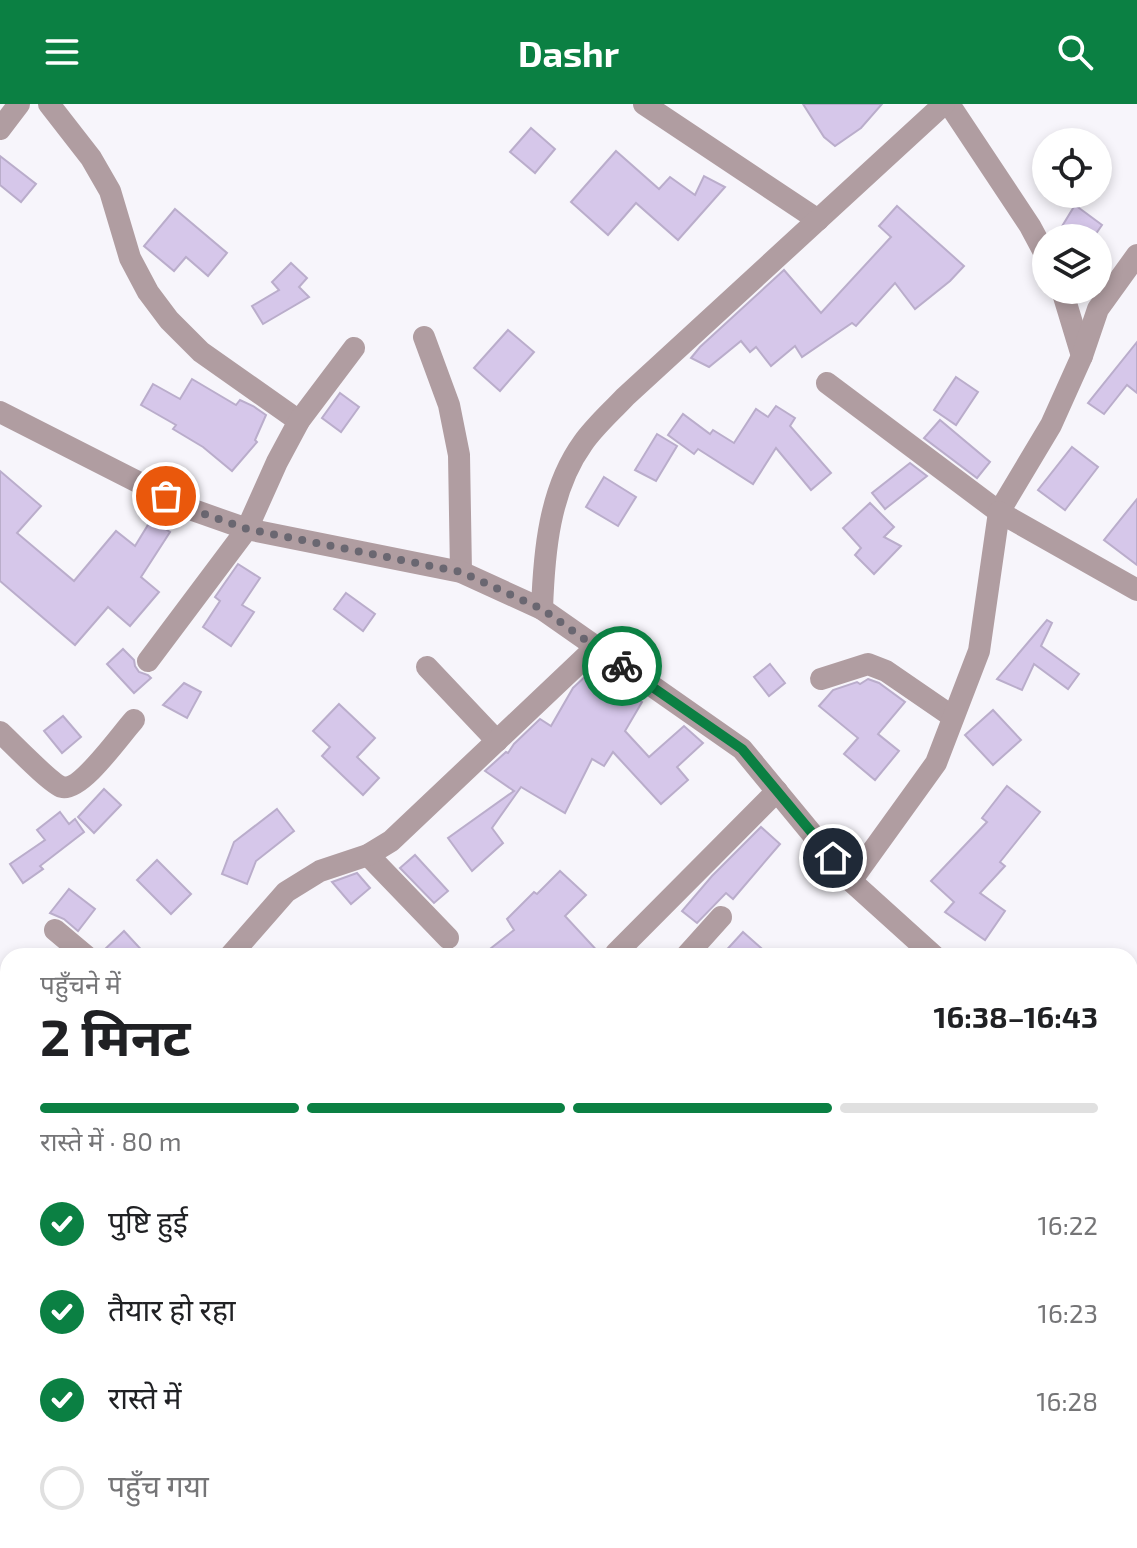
<!DOCTYPE html>
<html lang="hi">
<meta charset="utf-8">
<style>
body{margin:0;font-family:"Exo 2","Noto Sans Devanagari",sans-serif;background:#f6f6f6;color:#202124;height:100vh;display:flex;flex-direction:column;font-size:30px;white-space:nowrap}
*{box-sizing:border-box;margin:0}
p{font-size:26px;color:#757577}
.icon{flex:none;width:44px;height:44px;fill:none;stroke:currentColor;stroke-width:2;stroke-linecap:round;stroke-linejoin:round}
.map{position:relative;flex:1;overflow:hidden}
.drawer{position:absolute;left:0px;top:844px;width:1138px;height:600px;display:flex;flex-direction:column;background:#fff;border-radius:24px 24px 0 0;box-shadow:0 4px 12px #0003}
.drawer>*{flex:none}
.buttons{position:absolute;left:1032px;top:24px;display:grid;gap:16px}
.buttons a{display:grid;place-items:center;width:80px;height:80px;border-radius:50%;background:#fff;box-shadow:0 4px 12px #0003;font-size:40px}
.pin{position:absolute;display:grid;place-items:center;width:68px;height:68px;color:#fff;margin:-34px;border:4px solid #fff;border-radius:50%;box-shadow:0 2px 8px #0007}
.courier{position:absolute;display:grid;place-items:center;width:80px;height:80px;margin:-40px;border:6px solid #0b8043;border-radius:50%;background:#fff;color:#222;box-shadow:0 2px 10px #0007}
.summary em{font-style:normal;font-weight:700}
.summary div{display:flex;flex-direction:column-reverse}
.summary{display:flex;align-items:center;justify-content:space-between;height:136px;padding:0 40px}
h1{font-size:52px;font-weight:700;line-height:60px}
.bar{display:grid;grid-template-columns:repeat(4,1fr);gap:12px 8px;align-content:center;height:96px;padding:0 40px}
.bar i{height:10px;border-radius:6px;background:#e0e0e0}
.bar .selected{background:#0b8043}
.bar p{grid-column:span 4}
ol{padding:0 40px;list-style:none}
li{display:flex;align-items:center;gap:24px;height:88px}
li p{margin-inline-start:auto}
li .icon{padding:8px;border-radius:50%;background:#0b8043;color:#fff;stroke-width:4}
li:last-child{color:#757577}
li i{width:44px;height:44px;border:4px solid #e0e0e0;border-radius:50%}
header{display:flex;justify-content:space-between;align-items:center;height:104px;padding:0 40px;background:#0b8043;color:#fff;font-size:36px;font-weight:700}
.map>svg:first-child{display:block}
.building{fill:#d6c7ea;stroke:#baadcb;stroke-width:2}
.lines{fill:none;stroke-linecap:round;stroke-linejoin:round}
.minor{stroke:#b09da1;stroke-width:22}
.done{stroke:#6a6771;stroke-width:8;stroke-dasharray:0 14.4}
.route{stroke:#0b8043;stroke-width:10}
</style>
<header><svg class="icon" aria-label="menu" viewBox="0 0 24 24"><path d="M4 6h16M4 12h16M4 18h16"/></svg>Dashr<svg class="icon" aria-label="search" viewBox="0 0 24 24"><circle cx="10" cy="10" r="6"/><path d="M15 15l6 6"/></svg></header>
<div class="map">
<svg width="1137" height="1444" viewBox="0 0 1137 1444">
<rect width="100%" height="100%" fill="#f7f5fb"/>
<g class="building">
<path d="M803,0h79l-21,24 -26,18 -11,-9z"/>
<path d="M531,24l24,21 -20,24 -25,-21z"/>
<path d="M616,47l43,38 11,-12 25,18 9,-19 21,11 -47,53 -42,-37 -28,32 -37,-33z"/>
<path d="M0,52l36,28 -15,18 -21,-17z"/>
<path d="M1075,101l27,20 -9,13h-15l-17,-10z"/>
<path d="M897,102l67,60 -14,15 -35,28 -20,-26 -39,43 -4,-3 -50,34 -7,-11 -24,20 -15,-19 -6,5 -9,-11 -32,26 -18,-9 9,-11 84,-77 37,43 70,-76 -12,-11z"/>
<path d="M175,105l52,44 -19,23 -22,-19 -12,14 -30,-25z"/>
<path d="M291,159l16,15 -8,9 10,10 -46,27 -11,-18 27,-16 -7,-8z"/>
<path d="M508,226l26,22 -34,39 -26,-23z"/>
<path d="M1137,238v51l-10,-8 -23,29 -16,-11z"/>
<path d="M956,273l22,15 -22,33 -22,-15z"/>
<path d="M192,275l44,26 4,-5 13,6 13,9 -11,25 2,2 -25,29 -29,-24 -30,-18 3,-4 -35,-20 12,-21 27,15z"/>
<path d="M340,289l19,14 -18,25 -19,-14z"/>
<path d="M776,302l19,12 -5,8 41,47 -20,17 -35,-42 -23,36 -55,-35 -4,5 -26,-19 15,-21 27,20 3,-4 21,13 22,-34 12,8z"/>
<path d="M940,316l50,42 -13,16 -53,-40z"/>
<path d="M657,330l20,12 -21,35 -21,-11z"/>
<path d="M1072,343l26,20 -33,43 -27,-20z"/>
<path d="M910,359l17,13 -42,33 -13,-16z"/>
<path d="M0,367l41,35 -24,27 57,48 42,-50 19,15 16,-26 19,12 -29,45 18,15 -29,34 -22,-19 -33,38 -75,-64z"/>
<path d="M604,373l32,20 -18,29 -32,-19z"/>
<path d="M1137,395v66l-33,-25z"/>
<path d="M870,399l24,24 -10,10 17,9 -27,28 -19,-19 6,-7 -18,-20z"/>
<path d="M238,460l22,14 -18,27 12,7 -23,34 -28,-19 17,-26 -5,-4z"/>
<path d="M346,489l29,21 -12,17 -29,-22z"/>
<path d="M1047,516l5,3 -11,23 38,28 -11,15 -34,-25 -12,26 -25,-11z"/>
<path d="M123,545l11,11 1,6 4,6 9,3 3,3 -17,15 -27,-29z"/>
<path d="M770,560l15,19 -16,13 -15,-19z"/>
<path d="M590,568l52,30 -17,29 24,26 35,-31 19,17 -26,24 11,13 -27,24 -48,-52 -9,14 -12,-7 -27,54 -44,-26 -29,41 11,15 -31,28 -24,-33 66,-47 -29,-20 21,-19 2,1 6,-9 26,-25 11,7 22,-38z"/>
<path d="M868,575l11,4 26,19 -27,32 21,17 -24,29 -31,-26 14,-16 -39,-32 14,-16 24,-8 3,2z"/>
<path d="M184,579l17,9 -14,26 -24,-13z"/>
<path d="M339,600l36,34 -18,19 22,21 -16,17 -41,-39 8,-9 -17,-16z"/>
<path d="M993,606l28,30 -28,25 -28,-30z"/>
<path d="M63,612l18,21 -19,16 -18,-22z"/>
<path d="M1007,682l33,26 -40,50 5,4 -25,27 25,18 -20,29 -40,-28 9,-10 -23,-21 56,-59 -5,-4z"/>
<path d="M104,685l17,16 -27,28 -16,-16z"/>
<path d="M277,705l17,22 -38,30 -9,23 -25,-10 12,-32z"/>
<path d="M60,708l9,12 6,-5 9,13 -44,34 3,3 -20,14 -13,-19 35,-24 -8,-10z"/>
<path d="M761,723l19,17 -47,55 -7,-6 -29,30 -15,-12 30,-35z"/>
<path d="M415,751l33,36 -14,12 -34,-35z"/>
<path d="M157,756l34,34 -20,20 -34,-34z"/>
<path d="M560,767l26,24 -21,21 37,40h-121l33,-26 -7,-11 27,-27 3,2z"/>
<path d="M357,769l13,15 -19,16 -19,-22z"/>
<path d="M69,785l26,20 -17,22 -14,-12 -14,-6z"/>
<path d="M124,827l23,25h-47v-2z"/>
<path d="M743,828l27,24h-49z"/>
</g>
<g class="lines">
<g class="minor">
<path d="M49,0l42,54 19,33 20,67 18,34 21,28 32,32 98,69"/>
<path d="M644,0l174,116"/>
<path d="M949,0l81,122 16,30"/>
<path d="M0,25l19,-25"/>
<path d="M1062,186l20,66"/>
<path d="M424,233l25,68 10,50 2,117"/>
<path d="M827,279l172,129 52,-87 31,-69 16,-47 39,-54"/>
<path d="M0,308l193,98 54,19 214,43 81,37 200,140 109,132 83,75"/>
<path d="M542,505c2,-56 7,-119 41,-166 12,-17 28,-31 42,-46l319,-293"/>
<path d="M148,557l99,-132 30,-67 22,-41 55,-73"/>
<path d="M427,563l70,74"/>
<path d="M821,575l47,-15 18,7 67,46"/>
<path d="M0,628c11,10 51,52 62,55 19,5 59,-53 72,-67"/>
<path d="M368,751l80,83"/>
<path d="M851,777l85,-118 43,-112 20,-139 138,78"/>
<path d="M55,826l31,26"/>
<path d="M616,849l161,-162"/>
<path d="M230,852l56,-64 34,-21 48,-16 23,-14 205,-194"/>
<path d="M686,852l35,-39"/>
<path d="M0,895l8,6"/>
<path d="M1130,972l7,4"/>
<path d="M0,1022l8,8"/>
<path d="M0,1123l8,-9"/>
<path d="M1130,1184l7,-6"/>
<path d="M0,1291l8,11"/>
<path d="M1130,1359l7,5"/>
<path d="M1130,1402l7,-8"/>
<path d="M110,1436l6,8"/>
<path d="M595,1436l12,8"/>
<path d="M1120,1436l5,8"/>
<path d="M129,1444l8,-8"/>
<path d="M518,1444l7,-8"/>
<path d="M890,1444l3,-8"/>
</g>
</g>
<g class="lines">
<path class="done" d="M166,392l27,14 54,19 214,43 81,37 80,57"/>
<path class="route" d="M622,562l120,83 91,109"/>
</g>
</svg>
<div class="buttons">
<a><svg class="icon" aria-label="locate" viewBox="0 0 24 24"><circle cx="12" cy="12" r="6"/><path d="M12 2v4M12 18v4M2 12h4M18 12h4"/></svg></a>
<a><svg class="icon" aria-label="layers" viewBox="0 0 24 24"><path d="M12 4l9 5-9 5-9-5zM3 14l9 5 9-5"/></svg></a>
</div>
<div class="pin" style="left:166px;top:392px;background:#ea580c"><svg class="icon" aria-label="bag" viewBox="0 0 24 24"><path d="M5 8h14l-1 12H6zM9 8a3 3 0 0 1 6 0"/></svg></div>
<div class="pin" style="left:833px;top:754px;background:#1f2937"><svg class="icon" aria-label="home" viewBox="0 0 24 24"><path d="M3 11l9-7 9 7M6 9v11h12V9"/></svg></div>
<div class="courier" style="left:622px;top:562px"><svg class="icon" aria-label="bike" viewBox="0 0 24 24"><circle cx="6" cy="16" r="4"/><circle cx="18" cy="16" r="4"/><path d="M6 16l4-8h5l3 8M10 8l3 8H6M13 5h3"/></svg></div>
<section class="drawer">
<div class="summary"><div><h1>2 मिनट</h1><p>पहुँचने में</p></div><em>16:38–16:43</em></div>
<div class="bar"><i class="selected"></i><i class="selected"></i><i class="selected"></i><i></i><p>रास्ते में · 80 m</p></div>
<ol>
<li><svg class="icon" aria-label="check" viewBox="0 0 24 24"><path d="M5 12l5 5 9-10"/></svg>पुष्टि हुई<p>16:22</p></li>
<li><svg class="icon" aria-label="check" viewBox="0 0 24 24"><path d="M5 12l5 5 9-10"/></svg>तैयार हो रहा<p>16:23</p></li>
<li><svg class="icon" aria-label="check" viewBox="0 0 24 24"><path d="M5 12l5 5 9-10"/></svg>रास्ते में<p>16:28</p></li>
<li><i></i>पहुँच गया</li>
</ol>
</section>
</div>
